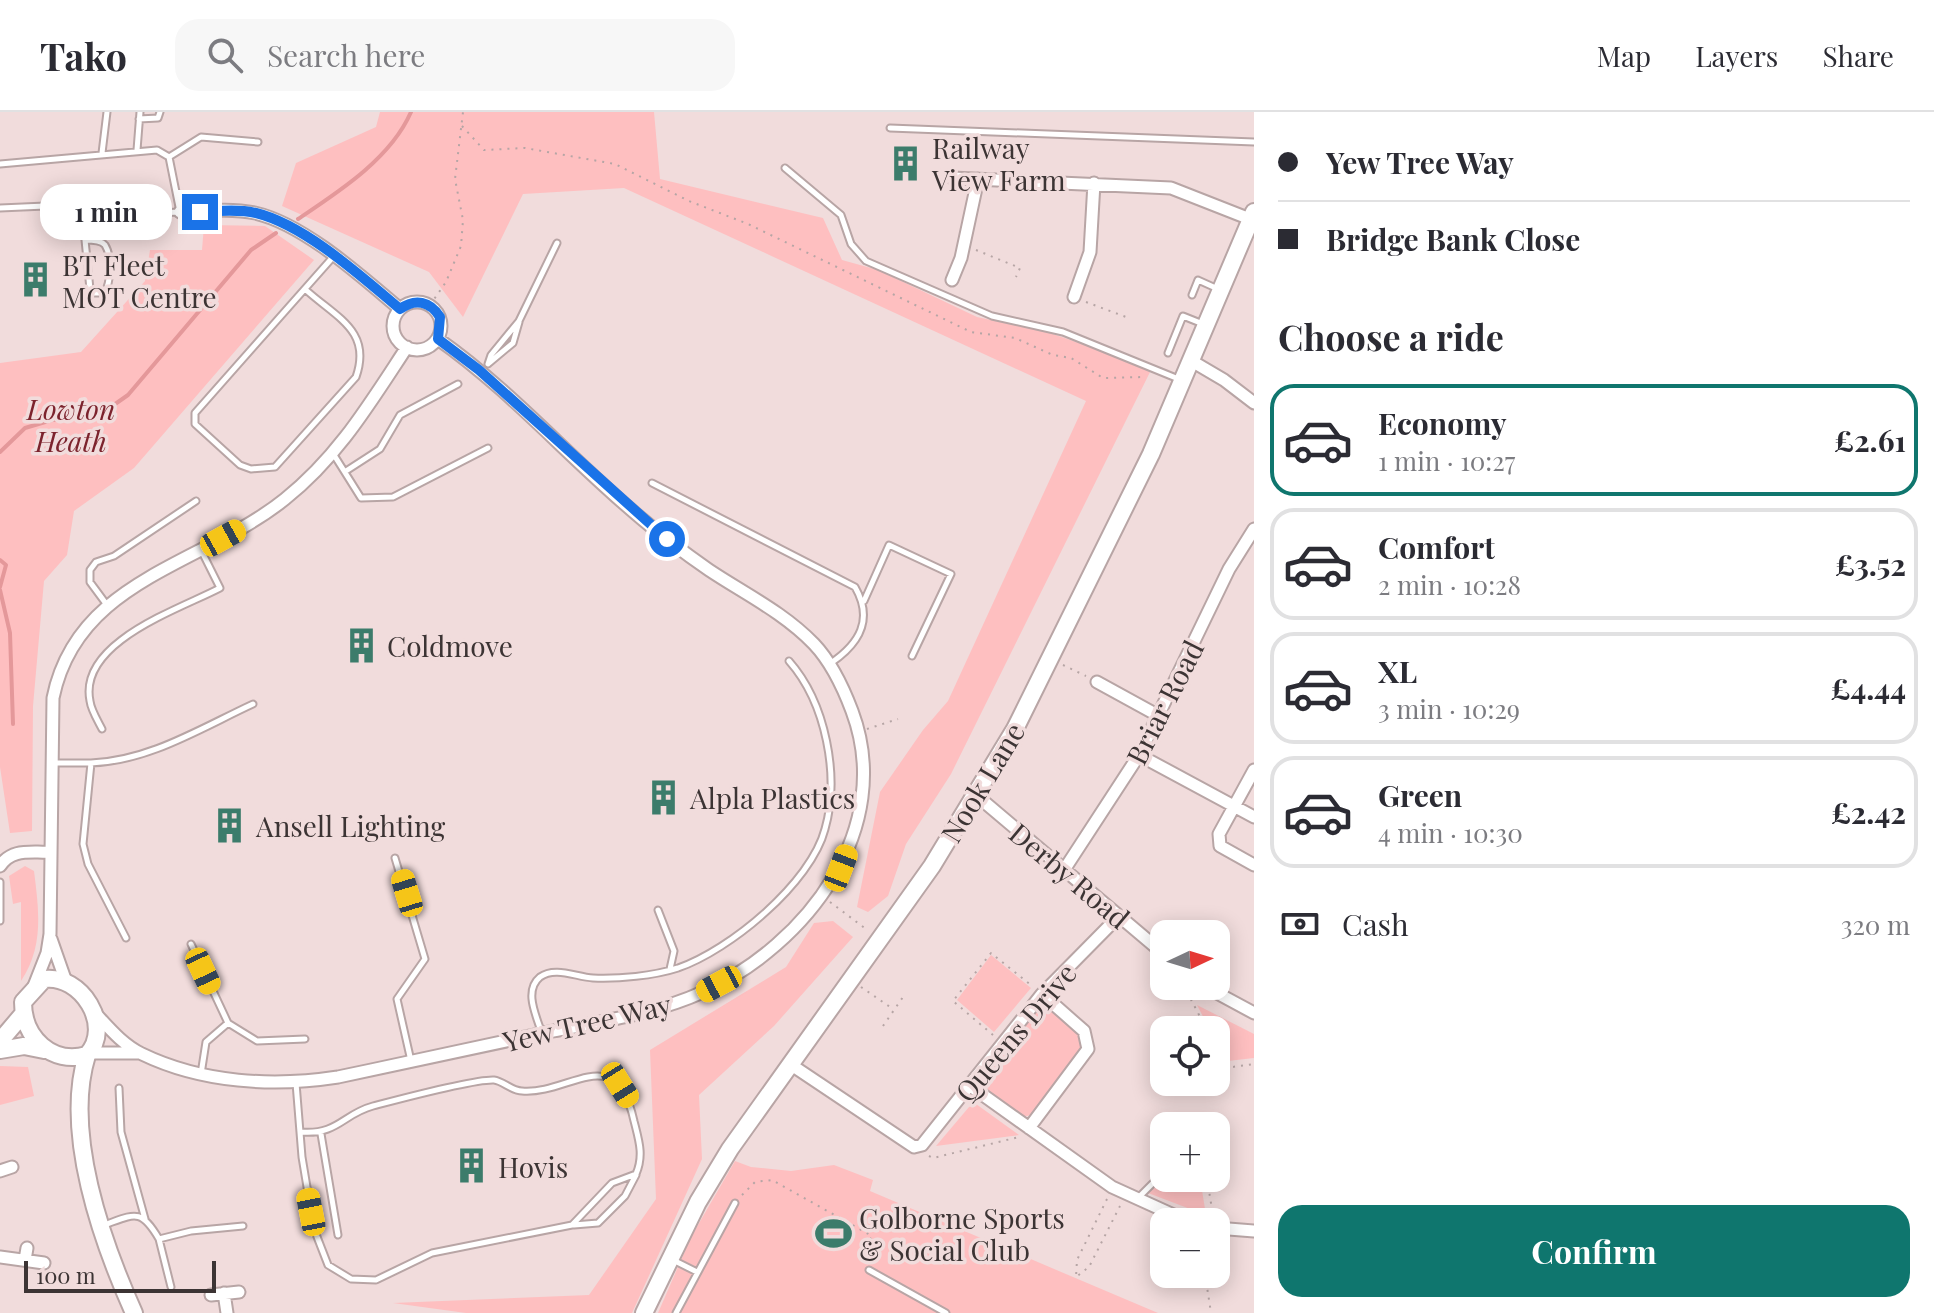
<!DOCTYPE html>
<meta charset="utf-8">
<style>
:root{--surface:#fff;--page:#f7f7f7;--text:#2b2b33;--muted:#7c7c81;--line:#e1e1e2;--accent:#0f766e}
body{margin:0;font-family:"Playfair Display",serif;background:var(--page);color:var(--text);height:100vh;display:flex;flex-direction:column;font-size:30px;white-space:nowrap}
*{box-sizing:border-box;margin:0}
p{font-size:26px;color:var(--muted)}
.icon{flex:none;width:44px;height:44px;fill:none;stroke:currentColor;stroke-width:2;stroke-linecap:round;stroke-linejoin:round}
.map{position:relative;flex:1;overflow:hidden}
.details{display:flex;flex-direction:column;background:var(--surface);width:680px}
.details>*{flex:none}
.hud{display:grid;align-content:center;height:176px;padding:0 24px;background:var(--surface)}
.needle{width:52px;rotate:86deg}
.buttons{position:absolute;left:1150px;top:808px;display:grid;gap:16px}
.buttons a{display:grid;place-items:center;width:80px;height:80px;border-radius:16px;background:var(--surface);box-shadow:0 4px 20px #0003;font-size:40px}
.scale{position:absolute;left:24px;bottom:20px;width:192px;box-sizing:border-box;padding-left:8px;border:4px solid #3c3434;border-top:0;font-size:22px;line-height:28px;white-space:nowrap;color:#3c3434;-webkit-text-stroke:6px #f1dcdc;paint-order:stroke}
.end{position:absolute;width:36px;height:36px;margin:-18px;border:10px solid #1a73e8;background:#fff;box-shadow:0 0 0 4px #fff}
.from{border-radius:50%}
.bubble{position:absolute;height:56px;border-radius:24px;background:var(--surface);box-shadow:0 4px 20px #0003;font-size:26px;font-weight:700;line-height:56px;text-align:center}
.car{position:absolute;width:24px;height:48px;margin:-24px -12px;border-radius:10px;box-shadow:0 0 6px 2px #0007;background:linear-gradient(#f5c518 24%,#345 0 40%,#f5c518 0 76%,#345 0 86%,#f5c518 0)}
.hud b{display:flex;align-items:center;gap:28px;height:76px;font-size:30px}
.hud b+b{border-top:2px solid var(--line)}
.hud i{width:20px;height:20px;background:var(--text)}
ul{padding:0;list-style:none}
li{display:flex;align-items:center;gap:24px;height:112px;margin:0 16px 12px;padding:0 8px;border:4px solid var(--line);border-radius:24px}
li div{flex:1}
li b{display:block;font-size:30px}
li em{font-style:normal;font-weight:700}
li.selected{border-color:var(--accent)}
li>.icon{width:72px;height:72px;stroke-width:1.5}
h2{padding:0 24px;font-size:36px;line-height:96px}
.pay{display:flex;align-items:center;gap:20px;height:88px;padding:0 24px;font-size:30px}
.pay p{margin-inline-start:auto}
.cta{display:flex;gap:16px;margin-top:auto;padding:16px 24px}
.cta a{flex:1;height:92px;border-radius:24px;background:var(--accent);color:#fff;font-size:32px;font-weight:700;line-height:92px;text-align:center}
header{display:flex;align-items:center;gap:48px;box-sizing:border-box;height:112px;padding:0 40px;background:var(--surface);border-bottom:2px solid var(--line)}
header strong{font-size:38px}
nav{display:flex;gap:44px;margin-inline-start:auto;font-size:28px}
.search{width:560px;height:72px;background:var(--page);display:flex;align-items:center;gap:20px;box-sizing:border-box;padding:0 28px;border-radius:24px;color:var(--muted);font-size:30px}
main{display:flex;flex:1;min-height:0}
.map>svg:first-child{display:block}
.green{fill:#febfc0}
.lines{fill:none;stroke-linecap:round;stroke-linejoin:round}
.stream{stroke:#e4989a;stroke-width:4}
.lane-casing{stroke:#b8a5a5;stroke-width:9}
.street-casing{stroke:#b8a5a5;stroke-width:15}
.secondary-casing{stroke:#b8a5a5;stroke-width:20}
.path{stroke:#b6a5a5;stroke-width:2;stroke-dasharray:2 6;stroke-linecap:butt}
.lane{stroke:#fff;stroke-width:5}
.street{stroke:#fff;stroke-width:11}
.secondary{stroke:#fff;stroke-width:16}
.route{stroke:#1a73e8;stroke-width:10}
.labels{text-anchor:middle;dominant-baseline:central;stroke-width:7;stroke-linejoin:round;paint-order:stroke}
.poi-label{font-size:28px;fill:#3c3434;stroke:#f1dcdc;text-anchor:start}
.park-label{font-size:28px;font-style:italic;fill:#7c232d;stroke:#f1dcdc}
.street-label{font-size:28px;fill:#3c3434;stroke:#f1dcdc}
</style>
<header>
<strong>Tako</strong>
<div class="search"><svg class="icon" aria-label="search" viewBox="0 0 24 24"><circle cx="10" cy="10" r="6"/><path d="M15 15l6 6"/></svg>Search here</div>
<nav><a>Map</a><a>Layers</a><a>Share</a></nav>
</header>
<main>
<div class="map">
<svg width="1254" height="1201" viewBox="0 0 1254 1201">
<rect width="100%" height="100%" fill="#f1dcdc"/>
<path class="green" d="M380 0H654L660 67 823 106 842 148 878 158 977 205 1047 220 1152 256 951 662 906 732 888 784 868 800 857 795 880 680 923 618 948 589 1086 289 624 76 523 82 463 205 429 160 282 94 296 51 376 15Z
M204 113 265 114 314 148 134 356 74 399 67 443 44 469 33 594 32 719 10 721 0 655V251L81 240 145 169 150 138H202Z
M25 754 34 759C39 799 44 834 21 869V790L13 792 9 764Z
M833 809 853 825 774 914 699 983 702 1047 632 1201H466L393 1191 589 1183 656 1087 650 938 786 855 814 811Z
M991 843 1031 876 994 920 957 888Z
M1197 893 1254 922V946L1219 950 1216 918H1210Z
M1050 895 1081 923 1083 936 1032 1003 1021 1005 984 975 983 962 1038 896Z
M0 954 28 955 34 984 0 993Z
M976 992 1019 1023 936 1034 969 995Z
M735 1049 751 1055 791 1059 834 1053 873 1068 870 1079 1158 1201H658L691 1125Z
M1164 1066H1200L1206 1103 1148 1081Z"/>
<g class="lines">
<path class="stream" d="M298 107C340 79 391 46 411 0
M0 340 25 316 52 308 88 305 108 297 128 283 251 138 276 121
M0 448 6 453 0 475
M0 478 10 521 13 612"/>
<defs>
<path id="lane" d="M139 7 158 6 160 0
M890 16 1254 30
M137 38 140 0
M102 41 107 0
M169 45 201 25 258 30
M0 52 157 38 169 45 180 100 89 104 68 93 0 96
M785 56 841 103 851 132 866 149 992 204 1063 220 1181 268
M85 128C91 128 101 128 105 133 112 144 111 172 104 181H94L90 177 85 128 89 104
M306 178C337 206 372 219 356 265L275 355 251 357 240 353 195 312V301L333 145
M1192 183 1198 168 1218 177
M1168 241 1183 204 1203 212
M489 251 513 231 519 210
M488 252 491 243 519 209 557 131
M334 343 361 386 393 385 488 336
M346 359 380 337 400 303 458 272
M652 371 855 475C874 508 859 532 831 551
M864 489 889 433 951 462 912 544
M107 493 90 470V458L96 450 114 444 196 389
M102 617C98 609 91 598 90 589 78 530 180 497 220 476L201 438
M53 651H91L83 732 88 752 126 826
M91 651C149 649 201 616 253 592
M395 746 425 847 397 887 411 949
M0 770V809
M658 798 674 839 670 857
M191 832 228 911
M542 922C537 905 523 879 540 865 555 854 576 865 593 866 619 867 653 864 678 856 730 838 811 771 825 717 840 664 826 591 789 549
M201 962 206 930 228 911 257 929 305 927
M296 971 302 1045 314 1117 328 1153 351 1167 376 1168 432 1141 572 1113 612 1071 636 1062C644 1043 639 1029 634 1009 616 927 570 983 522 979 512 979 503 969 494 968 474 967 396 988 373 994 343 1002 338 1023 301 1020
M119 976 121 1020 145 1107
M321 1022 338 1123
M1139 1085 1164 1060
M104 1113C135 1102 141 1096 159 1127L191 1119 243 1114
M574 1113 598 1111 625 1084 636 1063
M159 1127 171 1175
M673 1148 697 1160
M869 1158 946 1201
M676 1201 735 1091"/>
<path id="street" d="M952 66 1171 76 1250 107
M180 100C204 99 231 96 255 101 304 112 362 165 400 197
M952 168 961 146 978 67
M1074 185 1090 140 1094 71
M393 214a24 24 0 1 1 48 0a24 24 0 1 1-48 0Z
M1190 248 1224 268 1254 291
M1097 570 1159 604
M1139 643 1254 705
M1254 658 1219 722 1220 734 1254 753
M976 683 1164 842
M0 754C12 736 30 741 50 740
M1064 758 1139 643 1229 457 1254 417
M51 827 65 867
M34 874 47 841 50 822 53 586C77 467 203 453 285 387 338 345 370 291 407 235
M1204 874 1254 901
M95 901C109 916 123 933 142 942 202 971 273 975 338 965 410 950 482 934 553 919 604 909 657 901 703 880 807 833 896 716 852 599 843 575 832 551 814 532 783 500 745 482 709 458 686 442 663 425 642 407 572 349 512 279 438 227
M90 941H140
M790 952 914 1035 922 1033 1042 882 1118 805
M969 973 1112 1075 1189 1110
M1029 1016 1088 937 1084 919 1042 882
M0 1059 12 1055
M1216 1116 1254 1119
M0 1145 44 1151
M25 1148 27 1136
M224 1181 227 1201
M211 1183 239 1180"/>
<path id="secondary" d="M44 867C81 862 114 914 87 943 52 953 23 926 23 890Z
M0 929 23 902
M0 938 24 934 44 938
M87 943C63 1020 102 1130 134 1201
M644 1201 698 1090 730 1037 932 754 1015 617 1151 342 1254 100"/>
</defs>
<use href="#lane" class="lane-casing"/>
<use href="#street" class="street-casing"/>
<use href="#secondary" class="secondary-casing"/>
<path class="path" d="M462 14 484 38 525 36 615 52 689 89 748 112 971 220 1015 226 1053 243 1071 246 1103 266 1145 265
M976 138 1020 156 1016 165
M1086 190 1126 205
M430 193 446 170 461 134 463 108 455 67 463 0
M1063 553 1086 564
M867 617 898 607
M830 790 866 817
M1192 874 1187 880 1207 918
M861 875 893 897
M883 914 903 885
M993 923 953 889 991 841 1031 873
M1216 945 1218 953 1225 956 1254 952
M929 1044 933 1046 1019 1025
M1207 1066 1213 1104
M742 1083 755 1070 772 1068 872 1124 861 1147 863 1151
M1107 1087 1077 1148 1076 1165 1089 1155 1120 1094
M1205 1162 1211 1201"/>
<use href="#lane" class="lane"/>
<use href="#street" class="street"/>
<use href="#secondary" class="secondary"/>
</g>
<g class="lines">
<path class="route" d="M200 100C218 99 238 97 256 101 305 113 362 165 400 197 415 186 430 189 440 205L438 227 479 258 667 427"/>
</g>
<defs>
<symbol id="building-bare" viewBox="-9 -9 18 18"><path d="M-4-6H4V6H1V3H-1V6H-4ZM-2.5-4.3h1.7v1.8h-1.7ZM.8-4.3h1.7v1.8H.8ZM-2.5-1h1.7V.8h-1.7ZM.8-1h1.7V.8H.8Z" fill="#3c7c6b" stroke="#f1dcdc" stroke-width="2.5" paint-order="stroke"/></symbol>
<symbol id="stadium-bare" viewBox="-9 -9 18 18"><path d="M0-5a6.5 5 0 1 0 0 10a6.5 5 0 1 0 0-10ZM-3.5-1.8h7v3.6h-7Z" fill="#3c7c6b" stroke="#f1dcdc" stroke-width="2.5" paint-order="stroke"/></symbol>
</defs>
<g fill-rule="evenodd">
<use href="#building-bare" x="880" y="26" width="51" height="51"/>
<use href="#building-bare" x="10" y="142" width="51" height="51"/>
<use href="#building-bare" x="336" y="508" width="51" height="51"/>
<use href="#building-bare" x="638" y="660" width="51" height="51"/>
<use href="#building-bare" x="204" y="688" width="51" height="51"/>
<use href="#building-bare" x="446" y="1028" width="51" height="51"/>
<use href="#stadium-bare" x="808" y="1096" width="51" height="51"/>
</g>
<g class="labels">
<g class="poi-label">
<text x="932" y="35">Railway<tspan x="932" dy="32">View Farm</tspan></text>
<text x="62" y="152">BT Fleet<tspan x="62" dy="32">MOT Centre</tspan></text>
<text x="387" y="533">Coldmove</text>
<text x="690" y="685">Alpla Plastics</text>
<text x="256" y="713">Ansell Lighting</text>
<text x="498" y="1054">Hovis</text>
<text x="859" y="1105">Golborne Sports<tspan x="859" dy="32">&amp; Social Club</tspan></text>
</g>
<g class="park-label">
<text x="71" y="296">Lowton<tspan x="71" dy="32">Heath</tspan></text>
</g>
<g class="street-label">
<text transform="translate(1164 590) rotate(-63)">Briar Road</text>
<text transform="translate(982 670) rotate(-59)">Nook Lane</text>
<text transform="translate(1070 763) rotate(40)">Derby Road</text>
<text transform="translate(587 910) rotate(-13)">Yew Tree Way</text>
<text transform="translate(1015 920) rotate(-50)">Queens Drive</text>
</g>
</g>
</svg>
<div class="buttons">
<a><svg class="needle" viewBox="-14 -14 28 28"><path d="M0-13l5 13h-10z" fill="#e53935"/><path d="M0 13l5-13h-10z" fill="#7c7c81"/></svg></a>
<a><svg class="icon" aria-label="locate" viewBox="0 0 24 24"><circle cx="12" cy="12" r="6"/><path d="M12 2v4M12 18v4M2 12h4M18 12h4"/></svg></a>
<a>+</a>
<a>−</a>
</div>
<div class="scale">100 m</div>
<i class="end from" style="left:667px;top:427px"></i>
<i class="end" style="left:200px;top:100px"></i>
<div class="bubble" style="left:40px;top:72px;width:132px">1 min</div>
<i class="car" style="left:223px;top:426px;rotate:61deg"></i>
<i class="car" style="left:841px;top:756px;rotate:21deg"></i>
<i class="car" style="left:407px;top:781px;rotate:343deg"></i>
<i class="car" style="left:203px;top:859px;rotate:155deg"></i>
<i class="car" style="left:719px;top:872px;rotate:242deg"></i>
<i class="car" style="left:620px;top:973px;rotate:148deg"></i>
<i class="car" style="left:311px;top:1100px;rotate:349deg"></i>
</div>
<section class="details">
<div class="hud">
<b><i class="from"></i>Yew Tree Way</b>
<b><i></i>Bridge Bank Close</b>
</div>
<h2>Choose a ride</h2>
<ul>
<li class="selected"><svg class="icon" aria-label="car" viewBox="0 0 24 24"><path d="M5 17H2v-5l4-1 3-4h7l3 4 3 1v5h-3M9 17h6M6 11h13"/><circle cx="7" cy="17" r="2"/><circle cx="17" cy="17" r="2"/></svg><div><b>Economy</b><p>1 min · 10:27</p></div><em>£2.61</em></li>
<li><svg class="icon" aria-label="car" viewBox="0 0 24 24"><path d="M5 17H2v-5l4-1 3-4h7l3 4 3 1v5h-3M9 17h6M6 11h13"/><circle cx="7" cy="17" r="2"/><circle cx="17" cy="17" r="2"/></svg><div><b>Comfort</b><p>2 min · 10:28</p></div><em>£3.52</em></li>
<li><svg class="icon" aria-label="car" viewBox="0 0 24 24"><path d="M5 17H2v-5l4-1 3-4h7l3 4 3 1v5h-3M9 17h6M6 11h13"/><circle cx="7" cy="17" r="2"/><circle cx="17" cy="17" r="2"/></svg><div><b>XL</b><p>3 min · 10:29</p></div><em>£4.44</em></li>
<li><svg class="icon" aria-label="car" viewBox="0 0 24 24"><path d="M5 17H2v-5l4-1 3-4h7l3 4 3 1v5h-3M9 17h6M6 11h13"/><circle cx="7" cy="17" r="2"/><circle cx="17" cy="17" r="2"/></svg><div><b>Green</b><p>4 min · 10:30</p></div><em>£2.42</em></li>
</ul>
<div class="pay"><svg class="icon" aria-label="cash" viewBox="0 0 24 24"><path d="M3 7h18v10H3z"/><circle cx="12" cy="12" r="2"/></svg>Cash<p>320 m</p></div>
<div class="cta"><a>Confirm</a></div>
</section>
</main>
